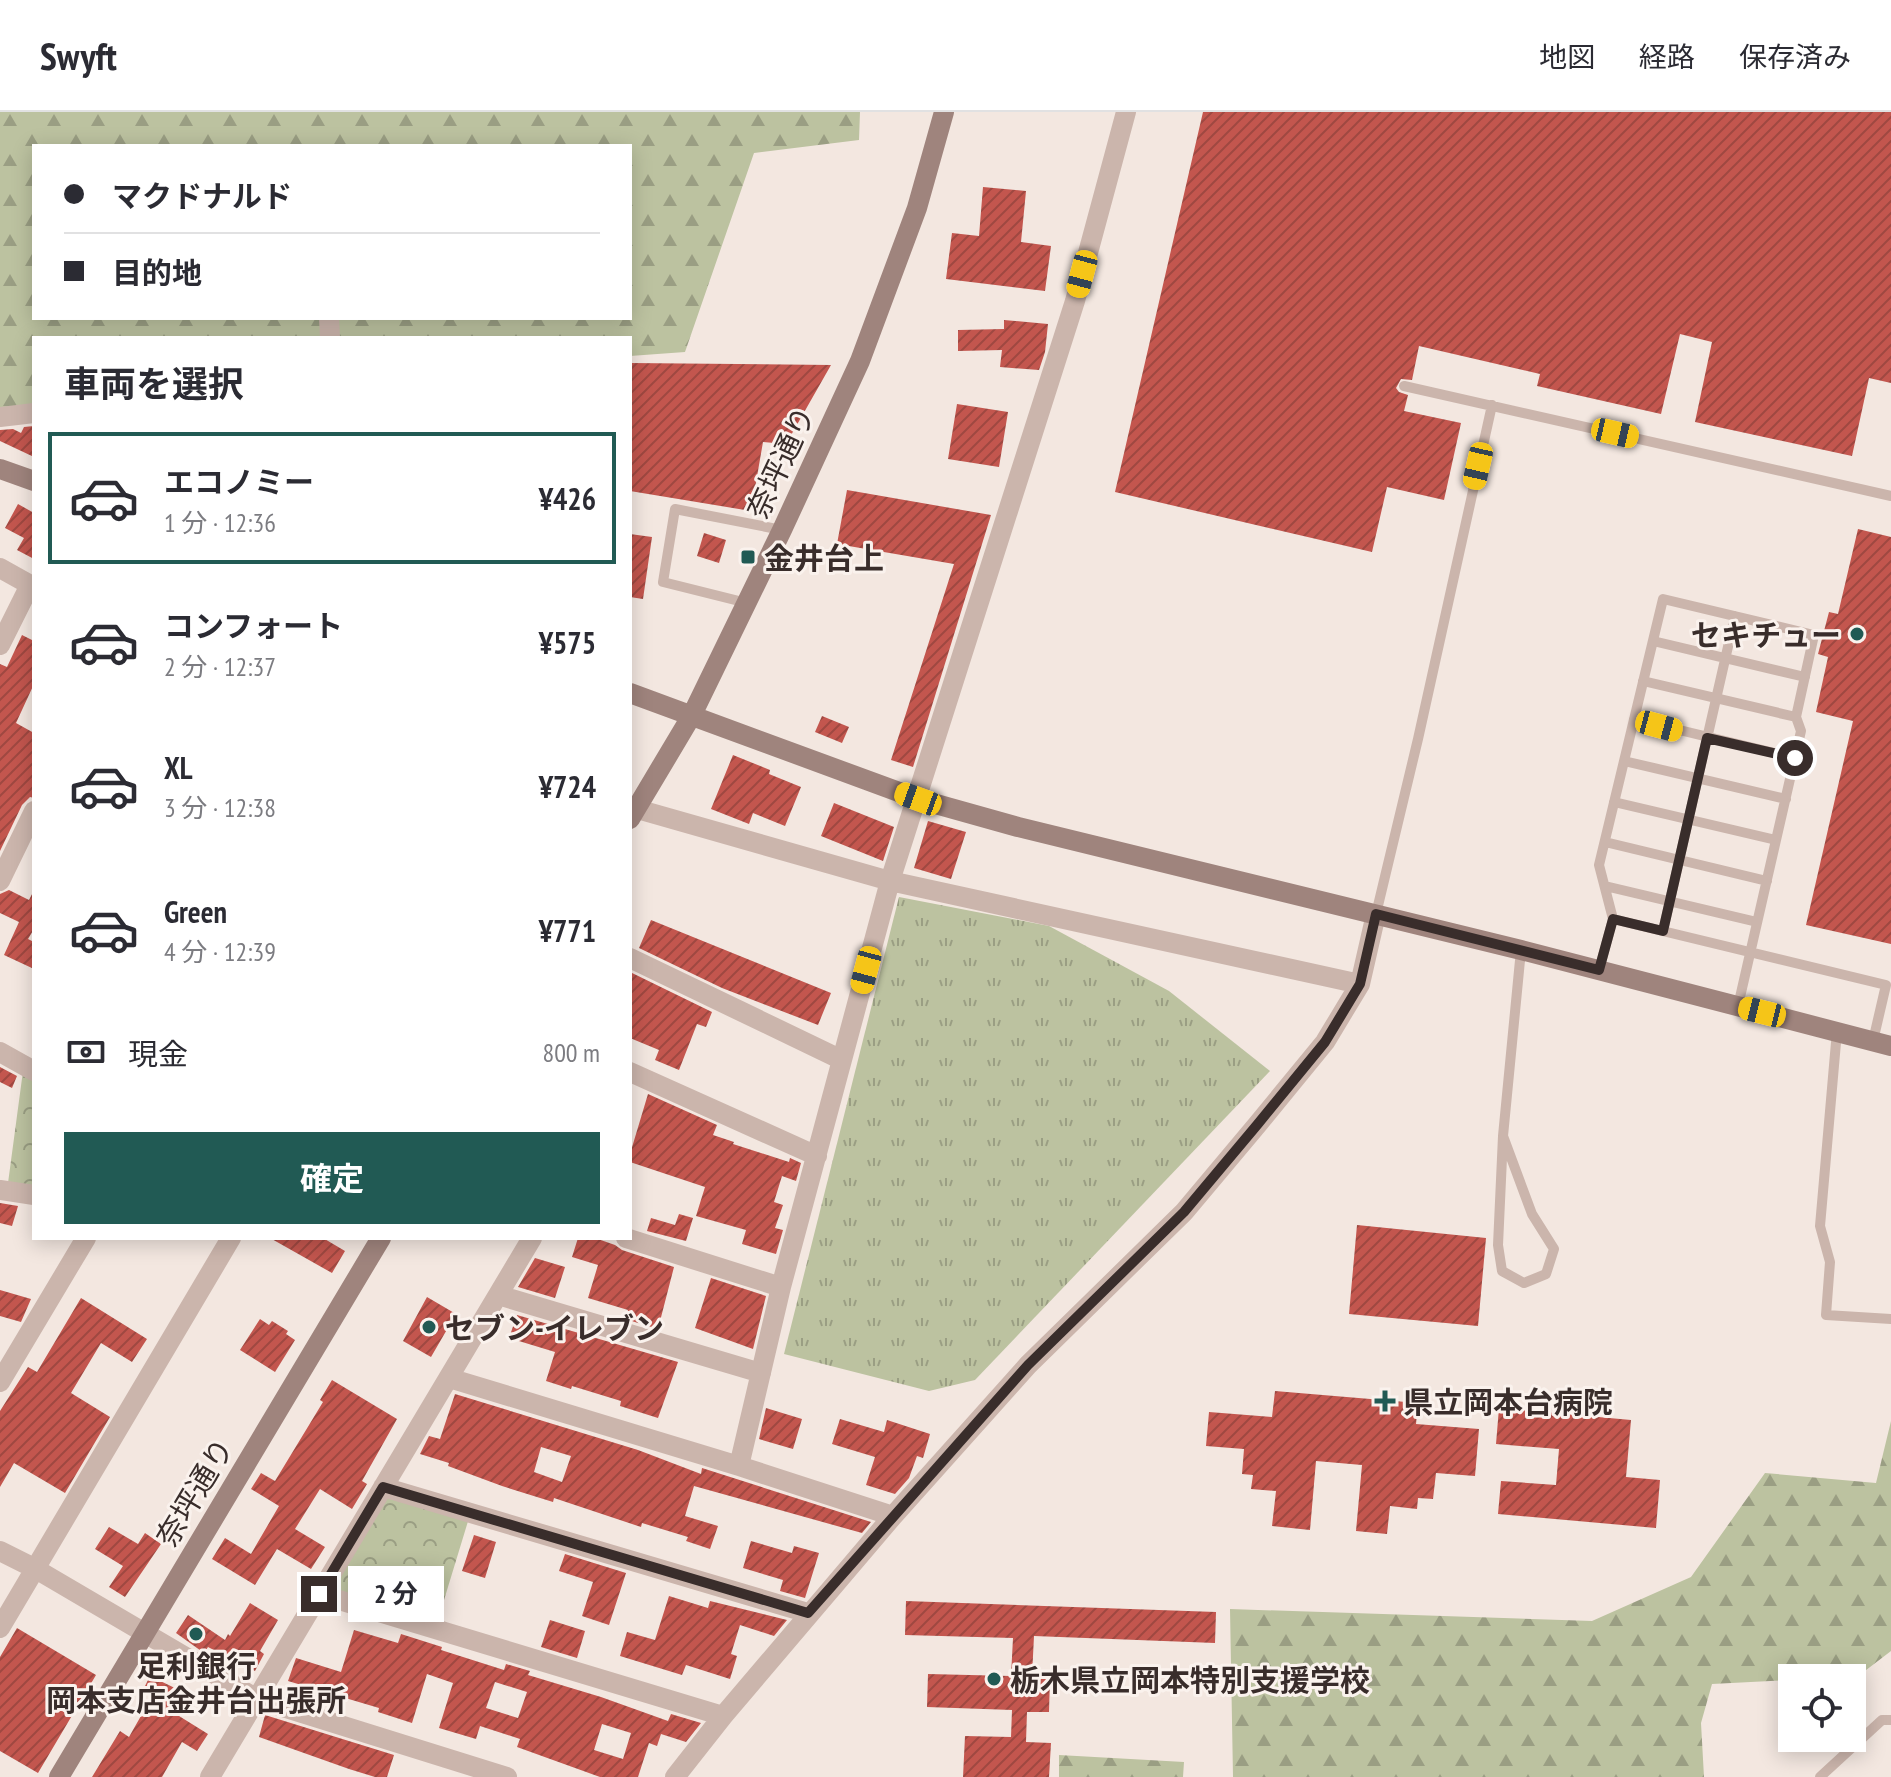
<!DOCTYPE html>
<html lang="ja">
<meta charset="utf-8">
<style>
:root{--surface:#fff;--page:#f7f7f7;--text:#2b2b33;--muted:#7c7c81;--line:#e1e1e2;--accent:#215a54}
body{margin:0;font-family:"PT Sans Narrow","Noto Sans JP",sans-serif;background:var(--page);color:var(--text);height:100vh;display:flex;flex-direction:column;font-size:30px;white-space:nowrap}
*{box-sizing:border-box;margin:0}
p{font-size:26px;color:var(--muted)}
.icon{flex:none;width:44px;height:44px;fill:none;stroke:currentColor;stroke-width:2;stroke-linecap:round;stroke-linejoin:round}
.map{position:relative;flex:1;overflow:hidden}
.details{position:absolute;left:32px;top:224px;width:600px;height:904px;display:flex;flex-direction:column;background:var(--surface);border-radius:0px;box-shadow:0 4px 20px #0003}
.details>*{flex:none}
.hud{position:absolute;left:32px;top:32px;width:600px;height:176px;border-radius:0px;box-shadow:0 4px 20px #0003;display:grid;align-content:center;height:176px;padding:0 32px;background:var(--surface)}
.controls{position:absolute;left:1778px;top:1552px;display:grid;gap:16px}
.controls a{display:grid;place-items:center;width:88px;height:88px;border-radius:0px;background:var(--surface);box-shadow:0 4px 20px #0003;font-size:40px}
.end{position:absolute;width:36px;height:36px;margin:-18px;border:10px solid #392d2b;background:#fff;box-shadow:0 0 0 4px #fff}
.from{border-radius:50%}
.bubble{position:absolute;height:56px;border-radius:0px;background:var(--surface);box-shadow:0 4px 20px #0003;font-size:26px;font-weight:700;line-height:56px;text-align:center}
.car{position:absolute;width:24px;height:48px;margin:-24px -12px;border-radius:10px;box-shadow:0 0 6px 2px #0007;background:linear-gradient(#f5c518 24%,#345 0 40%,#f5c518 0 76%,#345 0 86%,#f5c518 0)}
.hud b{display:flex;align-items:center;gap:28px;height:76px;font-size:30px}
.hud b+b{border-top:2px solid var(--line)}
.hud i{width:20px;height:20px;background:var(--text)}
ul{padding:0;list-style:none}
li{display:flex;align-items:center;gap:24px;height:132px;margin:0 16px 12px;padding:0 16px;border:4px solid transparent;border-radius:0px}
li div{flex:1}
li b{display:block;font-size:30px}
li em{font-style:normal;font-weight:700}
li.current{border-color:var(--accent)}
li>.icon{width:72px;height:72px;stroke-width:1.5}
h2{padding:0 32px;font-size:36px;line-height:96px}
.pay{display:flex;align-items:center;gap:20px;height:88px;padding:0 32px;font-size:30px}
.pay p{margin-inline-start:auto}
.button{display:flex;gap:16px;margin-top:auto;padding:16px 32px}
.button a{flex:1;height:92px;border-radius:0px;background:var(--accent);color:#fff;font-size:32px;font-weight:700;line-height:92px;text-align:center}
header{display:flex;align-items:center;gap:48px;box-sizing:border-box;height:112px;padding:0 40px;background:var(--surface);border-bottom:2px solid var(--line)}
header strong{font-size:38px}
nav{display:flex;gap:44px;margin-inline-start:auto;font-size:28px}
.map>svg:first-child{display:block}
.grass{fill:url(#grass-tufts)}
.forest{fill:url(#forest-firs);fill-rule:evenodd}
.park{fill:url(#park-crowns)}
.building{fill:url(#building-hatch);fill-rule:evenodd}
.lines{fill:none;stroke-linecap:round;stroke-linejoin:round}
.lane{stroke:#cbb5ac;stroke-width:10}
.street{stroke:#cbb5ac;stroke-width:20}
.secondary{stroke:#9f847d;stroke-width:20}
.route{stroke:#392d2b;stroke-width:10}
.poi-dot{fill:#215a54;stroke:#faf2ed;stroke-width:3}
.labels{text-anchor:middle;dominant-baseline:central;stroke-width:6;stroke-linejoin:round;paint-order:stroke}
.street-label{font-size:30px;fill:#392d2b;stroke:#faf2ed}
.poi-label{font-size:30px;font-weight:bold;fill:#392d2b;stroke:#faf2ed;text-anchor:start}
</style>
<header>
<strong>Swyft</strong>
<nav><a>地図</a><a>経路</a><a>保存済み</a></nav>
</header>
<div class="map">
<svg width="1891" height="1665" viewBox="0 0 1891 1665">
<defs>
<pattern id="grass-tufts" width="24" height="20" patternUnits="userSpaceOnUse" patternTransform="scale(2)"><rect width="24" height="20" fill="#bcc2a0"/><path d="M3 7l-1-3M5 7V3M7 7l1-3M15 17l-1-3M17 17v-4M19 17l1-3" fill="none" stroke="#9a9e83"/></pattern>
<pattern id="forest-firs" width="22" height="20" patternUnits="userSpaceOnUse" patternTransform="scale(2)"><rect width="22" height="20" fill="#bcc2a0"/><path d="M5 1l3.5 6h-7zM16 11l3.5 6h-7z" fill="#9a9e83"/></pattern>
<pattern id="park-crowns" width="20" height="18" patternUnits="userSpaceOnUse" patternTransform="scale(2)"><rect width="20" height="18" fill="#bcc2a0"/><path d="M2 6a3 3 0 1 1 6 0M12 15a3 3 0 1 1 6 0" fill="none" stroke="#9a9e83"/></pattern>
<pattern id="building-hatch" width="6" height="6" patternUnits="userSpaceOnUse" patternTransform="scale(2)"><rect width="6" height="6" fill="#c3564e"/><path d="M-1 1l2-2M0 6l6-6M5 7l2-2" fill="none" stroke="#9f4841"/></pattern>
</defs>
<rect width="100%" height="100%" fill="#f3e7e0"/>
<path class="grass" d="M899 785 1049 814 1169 879 1270 959 975 1268 929 1279 784 1242Z"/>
<path class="forest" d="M0 0H860L859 28 754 41 685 240 630 244V226H34V297L0 301ZM34 34H630V206H34Z
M1891 1309V1539L1857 1565 1792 1566V1568L1712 1572 1701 1611 1704 1665H1233L1230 1497 1592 1509 1691 1465 1765 1361 1876 1371Z
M1059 1643 1184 1650 1183 1665H1059Z"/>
<path class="park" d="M23 959 34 965V1076L8 1071Z
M385 1382 469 1406 437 1511 328 1478Z"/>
<path class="building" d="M1203 0H1891V271L1869 266 1852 344 1695 310 1712 230 1680 222 1661 302 1537 274 1540 262 1419 234 1412 268 1401 267 1396 276 1399 280 1408 283 1404 299 1461 311 1444 388 1387 375 1372 440 1115 380Z
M983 75 1026 79 1021 130 1051 134 1045 179 946 167 952 121 979 124Z
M1004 208 1048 212 1045 240 1039 258 1000 255 1002 238 958 239V218L1004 217Z
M630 251 831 253 786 332 763 330 751 399 630 379Z
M957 292 1008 300 999 355 948 347Z
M34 314V345L0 329V318L13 317 21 321 24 315Z
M847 378 991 403 913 655 891 648 954 452 837 432Z
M18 392 34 401V447L17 438 24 426 5 416Z
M1858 417 1891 425V832L1806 813 1853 609 1816 600 1828 545 1818 542 1829 500 1838 502Z
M704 421 726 428 719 451 697 444Z
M630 422 652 425 643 487 630 485Z
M22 523 34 529V572L16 611 34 621V686L30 685 22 693 0 739V552L7 555Z
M822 604 849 615 842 631 815 620Z
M733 643 770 658 769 662 801 675 785 714 753 701 749 712 711 697Z
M834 691 894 715 883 749 821 724Z
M928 709 966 720 951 767 914 756Z
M9 778 29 788 34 778V817L28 827 34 830V857L4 843 19 810 0 801V782Z
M651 808 831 881 818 913 722 876 639 836Z
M630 860 712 900 706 915 697 912 679 958 655 948 659 938 630 926Z
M0 955 17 964 12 976 0 970Z
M648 982 717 1013 713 1023 734 1030 733 1032 789 1050 790 1046 801 1051 796 1069 782 1064 774 1090 783 1093 775 1116 783 1118 776 1142 742 1132 746 1118 696 1104 705 1075 630 1050V1042Z
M0 1091 18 1094 12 1114 0 1111Z
M679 1102 693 1106 686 1129 647 1119 651 1106 675 1113Z
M1357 1113 1486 1126 1478 1214 1349 1202Z
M270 1126H323L345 1139 332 1161Z
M578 1126H595L615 1133 622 1138 674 1155 658 1217 625 1207 628 1198 588 1186 598 1153 572 1145Z
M535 1146 565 1155 555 1186 518 1175Z
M711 1166 766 1184 753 1237 695 1216Z
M0 1178 31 1187 21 1210 0 1204Z
M427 1185 456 1202 431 1245 403 1229Z
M81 1186 147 1227 132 1250 101 1231 71 1281 110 1305 65 1381 14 1351 0 1375V1299L28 1255 37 1260Z
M517 1203 678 1250 658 1306 620 1294 621 1289 572 1274 571 1277 546 1269 555 1240 509 1226Z
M260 1207 269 1213 272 1209 288 1219 286 1222 295 1228 275 1260 240 1238Z
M332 1268 397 1307 362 1369 367 1372 352 1397 320 1377 295 1417 325 1435 311 1457 277 1437 255 1473 212 1447 225 1426 251 1442 279 1394 251 1377 261 1361 275 1369 323 1290 320 1288Z
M1275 1279 1418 1291 1416 1312 1479 1317 1475 1364 1436 1361 1433 1387 1418 1386 1417 1397 1390 1394 1387 1422 1356 1419 1362 1353 1316 1349 1310 1418 1272 1414 1276 1379 1251 1377 1253 1363 1242 1362 1244 1337 1206 1334 1209 1300 1272 1305Z
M455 1282 638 1338 701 1362 702 1356 871 1410 862 1421 694 1374 685 1404 718 1414 710 1437 686 1429 688 1425 642 1411 641 1415 554 1386 553 1390 502 1374 448 1354 449 1351 420 1342 429 1324 440 1327ZM541 1335 571 1344 562 1370 534 1360Z
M766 1296 802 1307 793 1337 759 1327Z
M1499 1296 1631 1308 1626 1365 1660 1368 1656 1416 1498 1402 1501 1369 1556 1373 1559 1337 1496 1332Z
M840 1307 884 1320 887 1308 930 1322 923 1346 917 1344 909 1366 895 1382 866 1373 875 1345 832 1332Z
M109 1415 138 1432 145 1421 161 1432 125 1485 109 1475 123 1454 95 1437Z
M474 1423 496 1430 485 1466 462 1459Z
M751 1429 792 1441 794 1434 819 1441 805 1486 780 1479 783 1468 743 1456Z
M565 1442 626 1461 609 1513 582 1504 593 1470 559 1459Z
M669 1484 708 1496 710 1489 787 1508 774 1524 740 1513 731 1542 737 1544 730 1567 686 1553 682 1563 620 1544 627 1520 655 1528Z
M906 1489 1216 1500 1215 1531 1034 1524 1032 1564 1050 1565 1049 1600H1027L1026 1630 1051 1631 1049 1665H963L965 1624 1011 1625 1012 1598 927 1595 928 1562 1011 1564 1013 1526 905 1523Z
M250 1491 278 1508 260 1539 264 1542 255 1559 208 1535 204 1541 176 1521 188 1503 225 1528 228 1522 230 1524Z
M550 1508 585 1519 577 1546 541 1535Z
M17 1516 96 1563 38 1661 0 1639V1545Z
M354 1518 398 1531 401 1522 442 1535 441 1538 504 1558 506 1552 530 1559 528 1563 601 1585 668 1609 671 1602 701 1611 686 1630 661 1622 657 1634 649 1631 638 1665H600L517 1635 520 1627 480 1614 476 1627 439 1616 453 1571 427 1562 412 1611 378 1600 379 1596 288 1569 296 1546 341 1560ZM495 1570 527 1580 518 1606 486 1596ZM602 1612 631 1621 623 1647 594 1638Z
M150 1564 181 1579 171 1599 208 1622 197 1639 182 1630 162 1665H92L120 1619 129 1625 154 1581 144 1576Z
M265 1603 394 1643 387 1665H375L349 1657 259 1625Z"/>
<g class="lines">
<path class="lane" d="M1404 274 1891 384
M747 491 663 470 675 397 782 418
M1653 529 1805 565
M1643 569 1796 605
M1634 607 1795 646
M1624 649 1786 687
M1614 690 1776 728
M1605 730 1767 769
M1605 774 1757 810
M1376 802 1418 627 1492 293
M1613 807 1886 873 1873 929
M1663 819 1735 504
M1599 858 1613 807 1599 753 1663 487 1814 523 1796 605 1801 619 1738 894
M1837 919 1820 1114 1830 1150 1826 1203 1891 1207
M1503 1024 1498 1133 1502 1159 1524 1171 1546 1162 1554 1137 1532 1102 1503 1024 1521 838
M1820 1665 1882 1608H1891"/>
<path class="street" d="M329 206 330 226
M0 305 34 301
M0 456 34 475
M0 533 30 473
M630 695 890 769 1360 872
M0 769 34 699
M630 846 842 948
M0 940 34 959
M630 960 817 1044
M0 1078 34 1083
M626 1126 781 1175
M498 1183 761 1261
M449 1266 739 1354 893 1404
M0 1270 86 1126
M739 1354 781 1175 890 769 1075 189 1126 0
M383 1375 808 1501
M0 1439 34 1456 257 1587 507 1665
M319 1482 723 1604
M0 1516 231 1126
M210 1665 532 1126
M675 1665 723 1604 893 1404 1028 1253 1184 1100 1257 1013 1325 930 1360 872 1376 802"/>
<path class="secondary" d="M0 357 34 369
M630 581 918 687 1018 715 1521 838 1891 934
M630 707 692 603 782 418 860 249 917 96 944 0
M59 1665 381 1126"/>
</g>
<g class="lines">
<path class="route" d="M319 1482 383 1375 808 1501 1028 1253 1184 1100 1257 1013 1325 930 1360 872 1376 802 1599 858 1613 807 1663 819 1707 626 1795 646"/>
</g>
<g class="poi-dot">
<rect x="740" y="437" width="16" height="16" rx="4"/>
<circle cx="1857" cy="522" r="8"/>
<circle cx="429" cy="1215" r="8"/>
<path d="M1381 1277h8v8h8v8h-8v8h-8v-8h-8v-8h8z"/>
<circle cx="196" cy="1522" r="8"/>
<circle cx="994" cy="1567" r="8"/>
</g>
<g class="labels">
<g class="street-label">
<text transform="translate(780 350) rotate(-65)">奈坪通り</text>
<text transform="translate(194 1380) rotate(-59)">奈坪通り</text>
</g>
<g class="poi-label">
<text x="764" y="445">金井台上</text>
<text x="1841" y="522" text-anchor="end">セキチュー</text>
<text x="445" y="1215">セブン-イレブン</text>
<text x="1403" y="1289">県立岡本台病院</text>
<text x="196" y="1553" text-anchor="middle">足利銀行<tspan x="196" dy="34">岡本支店金井台出張所</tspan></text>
<text x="1010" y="1567">栃木県立岡本特別支援学校</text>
</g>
</g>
</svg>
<div class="controls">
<a><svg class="icon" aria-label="locate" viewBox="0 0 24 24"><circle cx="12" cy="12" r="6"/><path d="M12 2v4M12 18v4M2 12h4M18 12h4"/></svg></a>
</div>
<i class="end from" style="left:1795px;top:646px"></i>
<i class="end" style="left:319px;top:1482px"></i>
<div class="bubble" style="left:348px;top:1454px;width:96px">2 分</div>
<i class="car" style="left:1082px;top:162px;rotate:195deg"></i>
<i class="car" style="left:1615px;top:321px;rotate:103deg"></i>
<i class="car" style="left:1478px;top:354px;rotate:193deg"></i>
<i class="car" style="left:1659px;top:614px;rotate:105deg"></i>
<i class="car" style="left:918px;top:687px;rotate:290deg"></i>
<i class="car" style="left:866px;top:858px;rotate:195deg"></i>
<i class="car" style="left:1762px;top:900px;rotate:284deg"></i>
<div class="hud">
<b><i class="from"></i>マクドナルド</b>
<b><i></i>目的地</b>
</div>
<section class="details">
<h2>車両を選択</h2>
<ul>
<li class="current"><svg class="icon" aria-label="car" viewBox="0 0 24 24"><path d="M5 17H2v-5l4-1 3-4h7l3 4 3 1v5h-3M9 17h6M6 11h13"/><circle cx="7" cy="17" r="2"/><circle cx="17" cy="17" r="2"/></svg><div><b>エコノミー</b><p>1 分 · 12:36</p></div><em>¥426</em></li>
<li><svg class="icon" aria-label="car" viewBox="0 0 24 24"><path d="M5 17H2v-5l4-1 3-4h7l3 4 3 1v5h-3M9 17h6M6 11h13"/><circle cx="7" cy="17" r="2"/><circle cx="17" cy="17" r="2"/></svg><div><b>コンフォート</b><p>2 分 · 12:37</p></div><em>¥575</em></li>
<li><svg class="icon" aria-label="car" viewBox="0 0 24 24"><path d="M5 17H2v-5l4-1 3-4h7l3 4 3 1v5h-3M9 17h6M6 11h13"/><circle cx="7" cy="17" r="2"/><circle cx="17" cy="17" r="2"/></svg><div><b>XL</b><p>3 分 · 12:38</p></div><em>¥724</em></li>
<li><svg class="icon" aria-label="car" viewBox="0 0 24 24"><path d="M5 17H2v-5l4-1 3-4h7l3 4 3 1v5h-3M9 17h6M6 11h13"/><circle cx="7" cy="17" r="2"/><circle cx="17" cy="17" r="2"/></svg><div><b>Green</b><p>4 分 · 12:39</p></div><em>¥771</em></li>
</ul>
<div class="pay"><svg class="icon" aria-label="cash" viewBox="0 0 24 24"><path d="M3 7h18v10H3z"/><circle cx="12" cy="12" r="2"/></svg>現金<p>800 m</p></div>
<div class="button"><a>確定</a></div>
</section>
</div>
